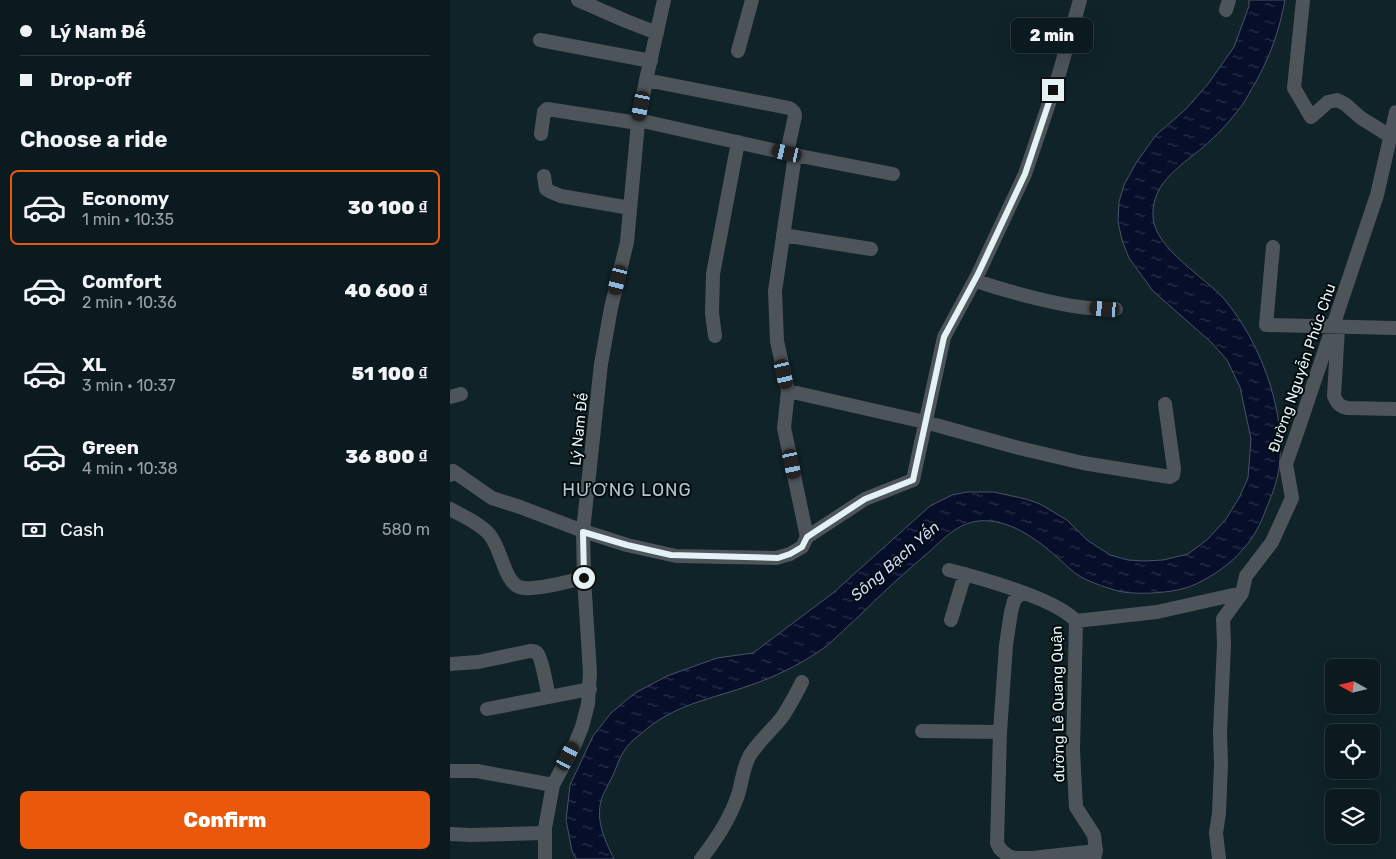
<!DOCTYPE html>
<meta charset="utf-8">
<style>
:root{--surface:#0b1a1e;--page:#142327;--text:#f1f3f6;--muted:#9aa1a4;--line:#2b383c;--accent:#ea580c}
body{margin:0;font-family:Rubik,sans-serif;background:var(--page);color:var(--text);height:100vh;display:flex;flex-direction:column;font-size:19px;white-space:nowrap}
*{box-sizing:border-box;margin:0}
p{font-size:16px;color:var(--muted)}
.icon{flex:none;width:28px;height:28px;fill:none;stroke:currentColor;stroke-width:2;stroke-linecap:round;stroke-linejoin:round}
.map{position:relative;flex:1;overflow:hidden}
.panel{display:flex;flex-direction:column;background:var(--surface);width:450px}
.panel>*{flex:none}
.guide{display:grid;align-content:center;height:110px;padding:0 20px;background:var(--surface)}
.needle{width:32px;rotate:278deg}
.buttons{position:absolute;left:875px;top:659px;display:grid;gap:10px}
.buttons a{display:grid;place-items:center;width:55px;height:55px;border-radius:8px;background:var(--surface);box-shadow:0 5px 20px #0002,0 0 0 1px var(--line);font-size:25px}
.end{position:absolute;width:22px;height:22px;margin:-11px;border:6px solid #e5f2f5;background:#111;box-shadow:0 0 0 2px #111}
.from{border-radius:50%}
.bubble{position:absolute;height:35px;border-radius:8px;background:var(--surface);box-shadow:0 5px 20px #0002,0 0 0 1px var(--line);font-size:16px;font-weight:800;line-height:35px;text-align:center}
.car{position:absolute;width:15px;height:30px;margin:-15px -8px;border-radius:6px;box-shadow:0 0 4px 1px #0007;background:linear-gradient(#222 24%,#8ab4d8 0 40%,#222 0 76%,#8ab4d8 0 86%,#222 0)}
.guide b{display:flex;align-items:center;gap:18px;height:48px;font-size:19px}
.guide b+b{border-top:1px solid var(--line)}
.guide i{width:12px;height:12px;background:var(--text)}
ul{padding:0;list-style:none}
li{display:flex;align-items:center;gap:15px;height:75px;margin:0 10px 8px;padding:0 10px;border:2px solid transparent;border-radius:8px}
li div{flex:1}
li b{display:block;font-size:19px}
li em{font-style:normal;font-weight:800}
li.active{border-color:var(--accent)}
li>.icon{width:45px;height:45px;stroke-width:1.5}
h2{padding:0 20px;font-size:22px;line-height:60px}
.pay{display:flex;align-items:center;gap:12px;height:55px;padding:0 20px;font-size:19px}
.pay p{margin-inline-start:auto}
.primary-button{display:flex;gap:10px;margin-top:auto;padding:10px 20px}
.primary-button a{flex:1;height:58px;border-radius:8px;background:var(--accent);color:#fff;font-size:20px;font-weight:800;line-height:58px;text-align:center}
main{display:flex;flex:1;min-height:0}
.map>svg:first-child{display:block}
.water{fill:url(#water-ripples);stroke:#4a5267}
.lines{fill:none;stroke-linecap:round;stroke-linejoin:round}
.minor{stroke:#4e555a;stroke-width:14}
.route{stroke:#e5f2f5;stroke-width:6}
.labels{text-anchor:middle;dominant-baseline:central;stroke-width:4;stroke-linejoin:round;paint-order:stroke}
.street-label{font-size:15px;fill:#e5f2f5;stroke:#040b0d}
.water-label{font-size:16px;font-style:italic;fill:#c9d7fc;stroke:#040b0d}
.quarter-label{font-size:18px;letter-spacing:1px;fill:#adc5cb;stroke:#040b0d}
</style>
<main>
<section class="panel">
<div class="guide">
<b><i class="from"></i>Lý Nam Đế</b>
<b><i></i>Drop-off</b>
</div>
<h2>Choose a ride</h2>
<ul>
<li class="active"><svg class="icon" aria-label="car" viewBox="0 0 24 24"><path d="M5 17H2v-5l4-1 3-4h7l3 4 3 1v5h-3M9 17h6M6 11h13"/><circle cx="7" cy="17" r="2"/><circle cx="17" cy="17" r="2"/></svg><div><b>Economy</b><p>1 min · 10:35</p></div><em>30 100 ₫</em></li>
<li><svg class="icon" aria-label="car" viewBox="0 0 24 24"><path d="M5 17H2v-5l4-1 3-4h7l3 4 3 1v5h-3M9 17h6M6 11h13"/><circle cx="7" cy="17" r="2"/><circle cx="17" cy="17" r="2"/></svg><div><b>Comfort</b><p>2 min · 10:36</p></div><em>40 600 ₫</em></li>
<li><svg class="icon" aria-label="car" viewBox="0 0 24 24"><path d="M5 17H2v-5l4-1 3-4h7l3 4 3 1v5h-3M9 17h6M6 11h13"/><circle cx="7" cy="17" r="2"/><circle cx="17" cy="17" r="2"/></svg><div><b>XL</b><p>3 min · 10:37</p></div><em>51 100 ₫</em></li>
<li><svg class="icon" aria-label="car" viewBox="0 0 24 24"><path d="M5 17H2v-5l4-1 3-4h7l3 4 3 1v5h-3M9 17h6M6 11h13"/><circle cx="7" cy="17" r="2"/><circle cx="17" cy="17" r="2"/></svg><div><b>Green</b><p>4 min · 10:38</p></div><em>36 800 ₫</em></li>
</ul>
<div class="pay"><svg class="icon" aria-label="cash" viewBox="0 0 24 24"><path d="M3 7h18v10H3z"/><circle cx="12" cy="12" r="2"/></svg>Cash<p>580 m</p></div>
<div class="primary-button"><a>Confirm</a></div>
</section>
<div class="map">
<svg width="946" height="859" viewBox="0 0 946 859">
<defs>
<pattern id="water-ripples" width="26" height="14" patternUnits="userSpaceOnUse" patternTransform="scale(1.25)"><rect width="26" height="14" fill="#070e2a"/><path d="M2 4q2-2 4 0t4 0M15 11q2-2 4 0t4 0" fill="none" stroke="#2b324a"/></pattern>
</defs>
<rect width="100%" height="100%" fill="#0f2328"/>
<path class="water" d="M799 0H835C829 33 818 62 801 90 797 97 794 104 789 109 780 121 770 132 759 142 735 164 701 180 703 217 705 249 755 277 775 300 809 341 834 405 830 459 829 477 823 493 816 509 811 523 804 537 794 548 782 563 763 576 746 584 728 593 693 595 673 592 662 590 640 582 631 577 622 572 615 564 608 558 587 539 558 518 529 521 508 523 493 539 479 552 454 573 430 595 407 618 394 629 382 643 368 652 347 666 324 677 301 685 262 699 224 704 192 733 187 737 180 742 176 748 170 756 167 766 163 775 160 782 156 788 153 795 144 817 154 839 164 859H126L122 851 116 820 120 785 143 736 161 713 185 693 217 676 267 658 303 653 383 593 480 506 502 495 517 492H544L576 499 590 504 617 520 637 540 660 555 678 560 694 561 713 560 738 554 758 539 776 519 789 498 798 478 801 439 790 387 777 360 762 343 703 291 679 258 672 240 668 222 669 202 674 185 686 163 706 135 735 110 758 84 784 47 799 6Z"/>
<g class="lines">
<path class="minor" d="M128 0 176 21 207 33
M853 0 844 88 861 117 878 102 887 100 895 104 911 118 940 136
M776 10 779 0
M90 40 201 61
M288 51 302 0
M196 80 339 108C343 110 345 112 345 116L337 153
M188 120 345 155 443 174
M91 134 94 112 97 109 188 123
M345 155 325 291 327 341 338 391 334 428 357 537
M94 176 96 189 101 192 111 196 180 208
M333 235 421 249
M823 247 816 325 946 328
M525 280C541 287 557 290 573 295 604 303 634 310 666 309
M888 328 884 396C887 403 889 406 897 408L946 409
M265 336 262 313 263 274 288 142
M338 391 475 422 569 448 633 463 720 477 723 475 724 469 715 404
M0 397 11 394
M0 475 3 471 42 498 70 507 133 531 177 545 226 556 326 558 340 554 352 547 357 537 415 499 463 480 494 337 528 274 575 174 609 74 630 0
M0 509C13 516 29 523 39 534 51 547 54 581 69 587 82 592 119 581 134 578
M499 570C530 578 605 598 626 621L623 750 626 807 644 835 646 851 644 859
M571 592 564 601 561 612 556 645 550 732 547 843 550 849 558 856 565 858H582L646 851
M501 620 515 574
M626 621 707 612 792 593
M0 664 28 662 80 651C82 651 86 651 87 653 92 658 97 689 99 697
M37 709 140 689
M472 731 550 732
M0 771H27L103 785
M0 834 20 835 95 833
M95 859V828L103 785 125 744 132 727 138 704 140 673 134 578 133 531 151 364 161 308 177 242 188 123 196 80 214 0
M251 859C266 840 280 819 288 795 292 782 293 767 300 755 309 741 323 729 333 716 340 705 346 694 352 682
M769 859 766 833 769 813 771 764 770 733 774 644 773 619 792 593 796 576 822 542 842 498 836 464 848 430 927 195 946 112"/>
</g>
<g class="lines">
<path class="route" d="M134 578 133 532 177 545 221 555 328 558 340 554 352 547 357 537 415 499 463 480 494 337 528 274 575 174 603 90"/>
</g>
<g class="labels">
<g class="street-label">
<text transform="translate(852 368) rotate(-71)">Đường Nguyễn Phúc Chu</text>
<text transform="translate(129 429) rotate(-84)">Lý Nam Đế</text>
<text transform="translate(608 704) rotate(-91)">đường Lê Quang Quận</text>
</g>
<g class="water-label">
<text transform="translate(445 561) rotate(-41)">Sông Bạch Yến</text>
</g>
<g class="quarter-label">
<text x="177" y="490">HƯƠNG LONG</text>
</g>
</g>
</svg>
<div class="buttons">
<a><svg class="needle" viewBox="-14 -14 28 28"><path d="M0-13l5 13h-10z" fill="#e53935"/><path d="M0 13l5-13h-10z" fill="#9aa1a4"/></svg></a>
<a><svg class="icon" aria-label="locate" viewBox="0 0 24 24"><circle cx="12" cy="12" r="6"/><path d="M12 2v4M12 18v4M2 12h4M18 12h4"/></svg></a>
<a><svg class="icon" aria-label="layers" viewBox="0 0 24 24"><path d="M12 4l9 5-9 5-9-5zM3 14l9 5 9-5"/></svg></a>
</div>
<i class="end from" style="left:134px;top:578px"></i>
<i class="end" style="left:603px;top:90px"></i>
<div class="bubble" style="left:561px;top:18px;width:82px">2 min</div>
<i class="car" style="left:191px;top:106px;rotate:191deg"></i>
<i class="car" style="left:337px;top:153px;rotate:283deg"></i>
<i class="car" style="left:168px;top:280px;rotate:194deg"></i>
<i class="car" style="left:655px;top:309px;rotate:275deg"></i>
<i class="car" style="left:334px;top:374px;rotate:167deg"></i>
<i class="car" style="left:342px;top:464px;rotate:168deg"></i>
<i class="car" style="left:118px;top:756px;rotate:28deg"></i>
</div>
</main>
